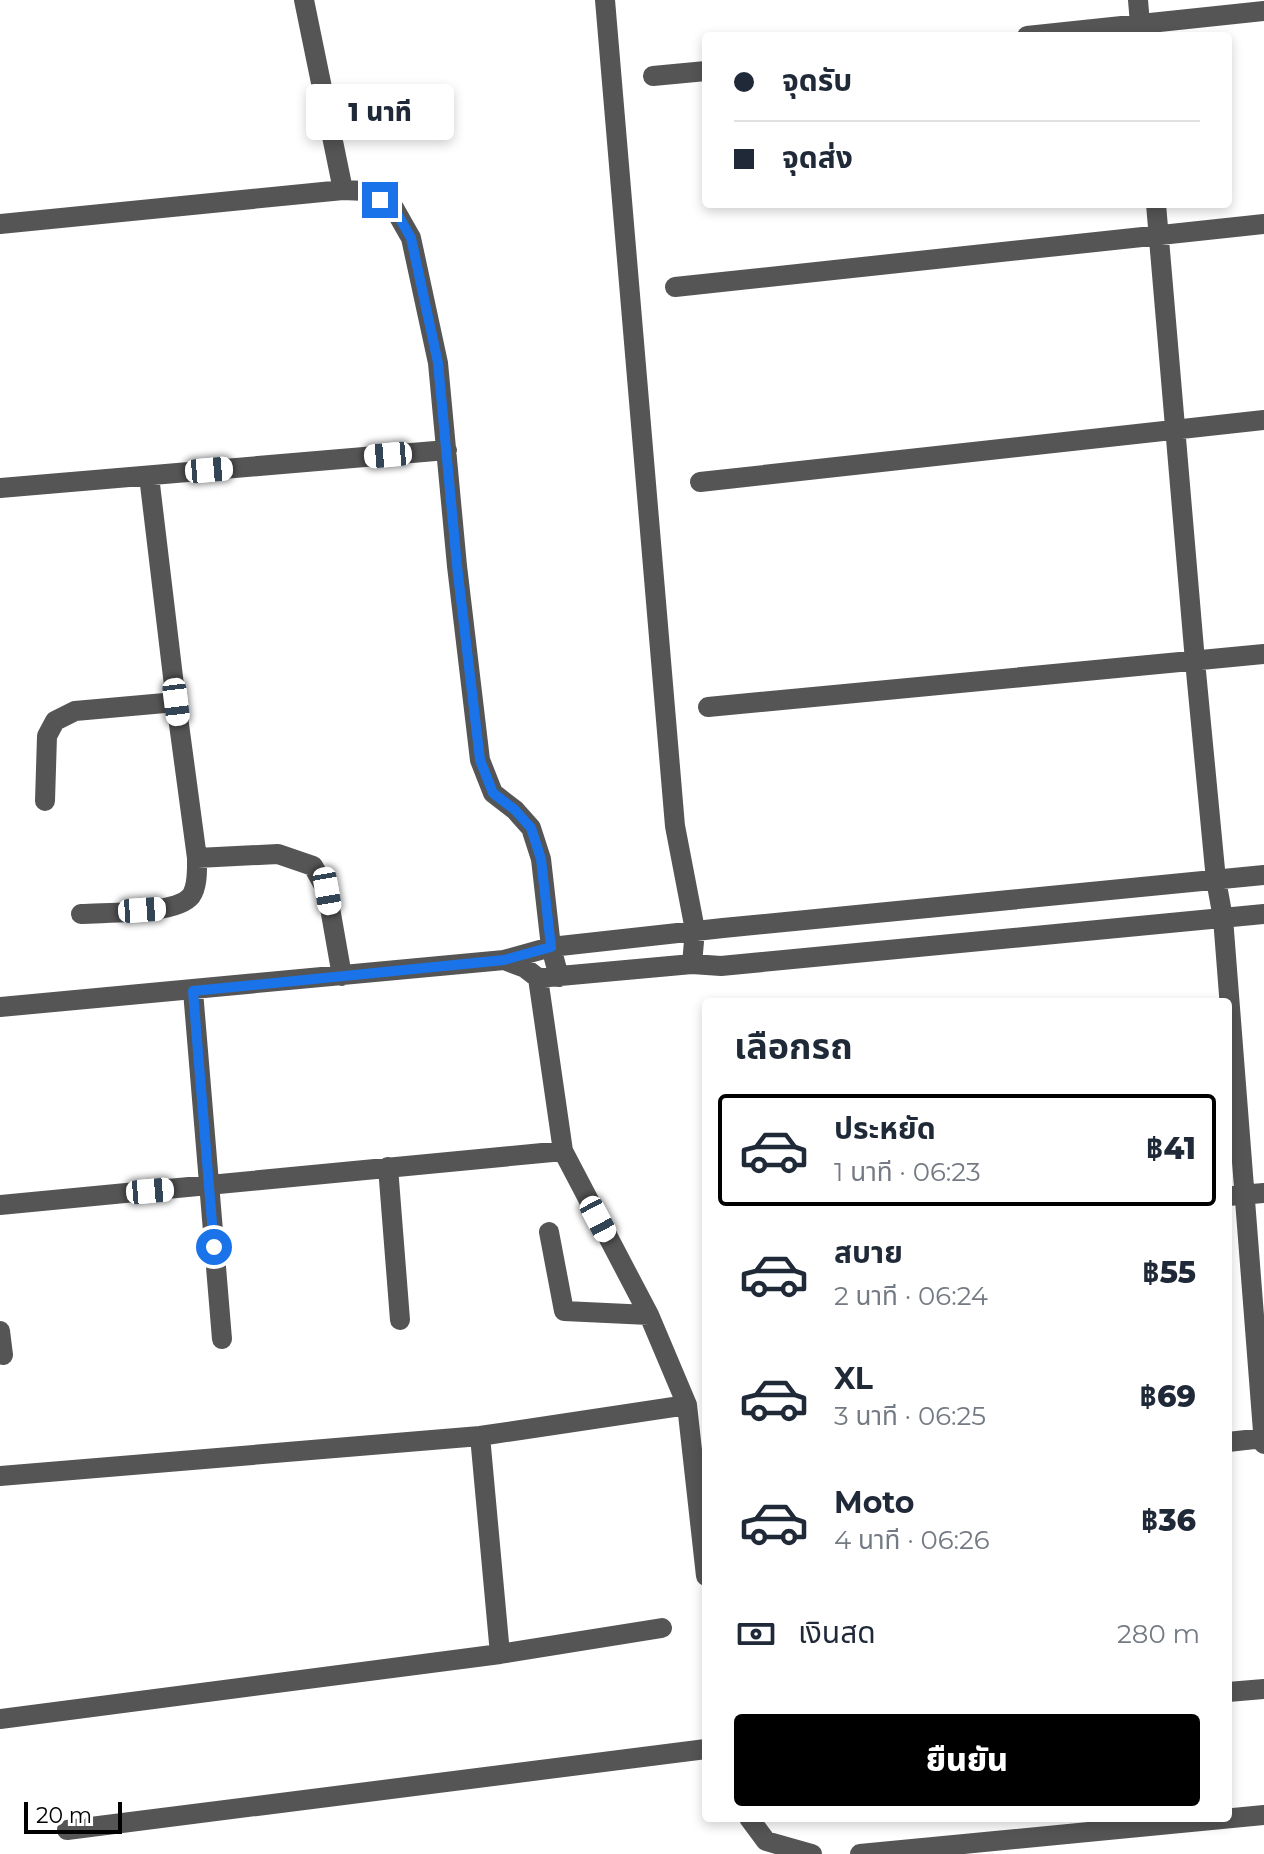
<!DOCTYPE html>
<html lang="th">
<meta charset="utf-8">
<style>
:root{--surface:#fff;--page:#f6f6f7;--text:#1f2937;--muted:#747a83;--line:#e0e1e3;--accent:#000}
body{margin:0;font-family:Montserrat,"Noto Sans Thai",sans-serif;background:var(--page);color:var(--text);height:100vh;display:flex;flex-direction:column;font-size:30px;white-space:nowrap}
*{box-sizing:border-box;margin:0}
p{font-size:26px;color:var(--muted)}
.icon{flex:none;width:44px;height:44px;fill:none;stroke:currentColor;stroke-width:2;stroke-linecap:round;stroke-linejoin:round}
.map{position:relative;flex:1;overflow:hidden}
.panel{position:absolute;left:702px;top:998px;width:530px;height:824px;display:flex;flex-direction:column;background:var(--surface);border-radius:8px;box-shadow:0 4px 12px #0003}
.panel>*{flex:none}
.hud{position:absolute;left:702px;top:32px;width:530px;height:176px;border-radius:8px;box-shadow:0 4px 12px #0003;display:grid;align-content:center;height:176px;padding:0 32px;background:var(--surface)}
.scale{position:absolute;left:24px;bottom:20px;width:98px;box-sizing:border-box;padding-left:8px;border:4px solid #000;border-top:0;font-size:22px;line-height:28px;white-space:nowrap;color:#000;-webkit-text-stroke:6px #fff;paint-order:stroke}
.end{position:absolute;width:36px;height:36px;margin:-18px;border:10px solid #1a73e8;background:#fff;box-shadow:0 0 0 4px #fff}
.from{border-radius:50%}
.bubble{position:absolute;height:56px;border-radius:8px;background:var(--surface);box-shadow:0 4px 12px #0003;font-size:26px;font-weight:800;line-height:56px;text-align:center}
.car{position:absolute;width:24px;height:48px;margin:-24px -12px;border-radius:10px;box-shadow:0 0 6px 2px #0007;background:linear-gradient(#fff 24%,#345 0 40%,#fff 0 76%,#345 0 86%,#fff 0)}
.hud b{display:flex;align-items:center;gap:28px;height:76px;font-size:30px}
.hud b+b{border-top:2px solid var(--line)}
.hud i{width:20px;height:20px;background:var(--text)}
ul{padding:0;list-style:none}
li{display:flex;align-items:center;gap:24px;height:112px;margin:0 16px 12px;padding:0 16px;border:4px solid transparent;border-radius:8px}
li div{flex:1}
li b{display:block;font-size:30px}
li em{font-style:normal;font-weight:800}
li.current{border-color:var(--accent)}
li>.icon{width:72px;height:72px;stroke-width:1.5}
h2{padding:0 32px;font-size:36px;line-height:96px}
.pay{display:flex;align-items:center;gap:20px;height:88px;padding:0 32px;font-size:30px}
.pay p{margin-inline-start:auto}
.cta{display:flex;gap:16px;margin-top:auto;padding:16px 32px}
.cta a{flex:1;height:92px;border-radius:8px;background:var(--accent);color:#fff;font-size:32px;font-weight:800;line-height:92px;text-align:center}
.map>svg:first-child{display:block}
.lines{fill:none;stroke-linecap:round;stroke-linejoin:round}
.minor{stroke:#555;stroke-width:20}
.route{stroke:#1a73e8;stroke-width:10}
</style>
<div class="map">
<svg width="1264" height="1854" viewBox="0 0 1264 1854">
<rect width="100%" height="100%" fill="#fff"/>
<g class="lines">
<path class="minor" d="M304 0 343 190
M605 0 675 826 695 930 692 964
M1138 0 1141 36
M1027 36 1264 11
M653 76 706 71
M1156 204 1195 661 1216 880 1223 918 1264 1444
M0 224 343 190 366 191 394 208 411 238 438 363 457 566 480 760 493 793 515 810 531 828 541 859 551 947 504 960
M675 287 1264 224
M700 482 1264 420
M0 488 447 450
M708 707 1264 654
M45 801 47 736 55 721 75 711 176 702
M197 858 278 854 313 866 327 891 342 976
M81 914C106 912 176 915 191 896 198 886 197 869 197 858L176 702 149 476
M559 977 551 947 723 928 1264 875
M538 978 563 1151 649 1315 687 1405 706 1576
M193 991 222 1339
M0 1007 504 960 525 968 538 978 692 964 721 966 1264 914
M388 1167 400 1320
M1228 1196 1264 1193
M0 1205 563 1151
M549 1232 564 1311 649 1315
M0 1331 3 1355
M1228 1442 1264 1438
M0 1476 480 1436 687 1405
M500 1654 662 1628
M1228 1692 1264 1689
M0 1719 500 1654 480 1436
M749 1818 766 1841 812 1854
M67 1830 706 1749
M860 1854 1264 1815"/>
</g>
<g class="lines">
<path class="route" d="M214 1247 193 991 504 960 551 947 541 859 531 828 515 810 493 793 480 760 457 566 438 363 411 238 394 208 380 200"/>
</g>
</svg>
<div class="scale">20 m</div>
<i class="end from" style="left:214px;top:1247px"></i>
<i class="end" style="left:380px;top:200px"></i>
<div class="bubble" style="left:306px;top:84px;width:148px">1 นาที</div>
<i class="car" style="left:388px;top:455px;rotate:265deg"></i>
<i class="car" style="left:209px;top:470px;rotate:85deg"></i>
<i class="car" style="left:176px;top:702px;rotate:173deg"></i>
<i class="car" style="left:327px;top:891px;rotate:170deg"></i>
<i class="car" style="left:142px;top:910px;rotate:86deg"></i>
<i class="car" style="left:150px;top:1191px;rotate:85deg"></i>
<i class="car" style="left:598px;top:1219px;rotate:152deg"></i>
<div class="hud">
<b><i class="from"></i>จุดรับ</b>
<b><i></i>จุดส่ง</b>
</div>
<section class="panel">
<h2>เลือกรถ</h2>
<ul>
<li class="current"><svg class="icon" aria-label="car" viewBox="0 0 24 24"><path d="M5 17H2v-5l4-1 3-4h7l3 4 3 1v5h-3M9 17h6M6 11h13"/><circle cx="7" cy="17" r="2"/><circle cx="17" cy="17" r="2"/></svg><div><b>ประหยัด</b><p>1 นาที · 06:23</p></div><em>฿41</em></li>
<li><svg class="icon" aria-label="car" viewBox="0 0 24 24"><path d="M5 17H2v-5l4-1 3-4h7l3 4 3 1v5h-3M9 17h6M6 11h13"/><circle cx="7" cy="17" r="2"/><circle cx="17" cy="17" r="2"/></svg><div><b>สบาย</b><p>2 นาที · 06:24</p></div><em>฿55</em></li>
<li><svg class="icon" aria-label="car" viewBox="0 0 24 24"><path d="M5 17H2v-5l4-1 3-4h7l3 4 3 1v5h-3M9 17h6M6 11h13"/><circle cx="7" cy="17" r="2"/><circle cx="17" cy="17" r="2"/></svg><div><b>XL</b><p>3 นาที · 06:25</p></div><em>฿69</em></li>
<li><svg class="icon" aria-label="car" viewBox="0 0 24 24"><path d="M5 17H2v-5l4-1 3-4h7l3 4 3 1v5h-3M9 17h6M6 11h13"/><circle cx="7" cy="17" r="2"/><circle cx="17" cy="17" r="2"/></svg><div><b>Moto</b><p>4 นาที · 06:26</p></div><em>฿36</em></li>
</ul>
<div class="pay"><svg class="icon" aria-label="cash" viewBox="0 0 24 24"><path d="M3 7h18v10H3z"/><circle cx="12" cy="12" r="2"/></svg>เงินสด<p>280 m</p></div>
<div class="cta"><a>ยืนยัน</a></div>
</section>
</div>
